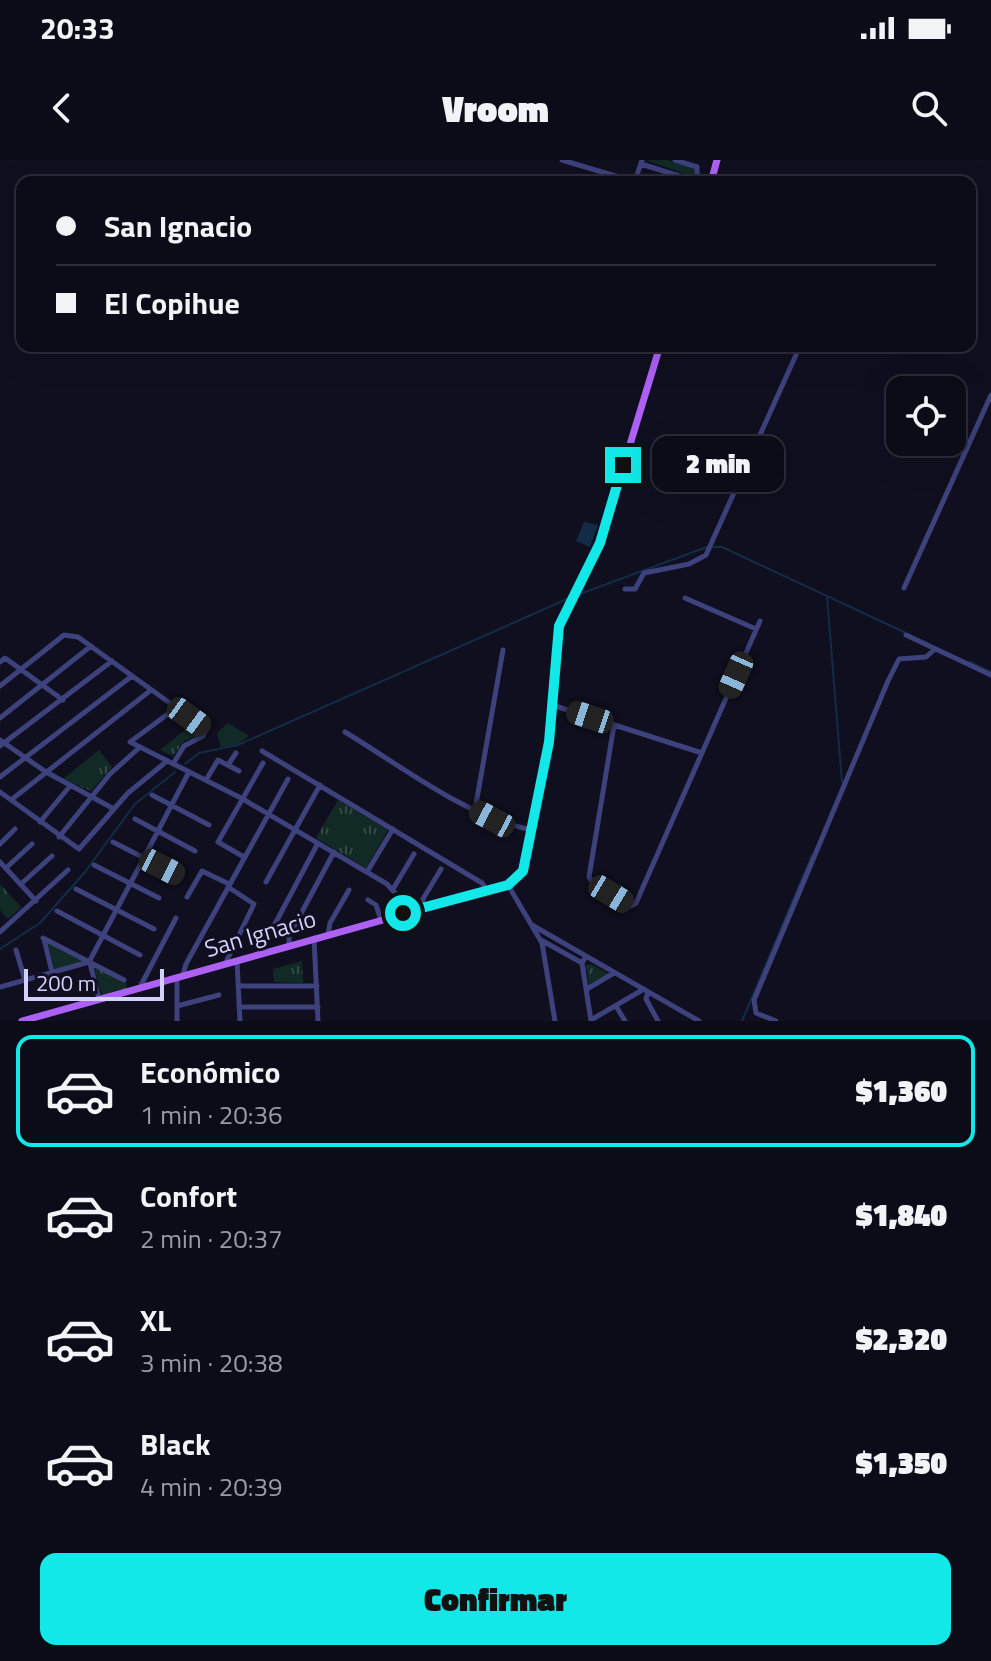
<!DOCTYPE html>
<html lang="es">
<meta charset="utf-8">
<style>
:root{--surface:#0c0b18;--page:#1a1925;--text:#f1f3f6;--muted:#9a9ba2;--line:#2c2b37;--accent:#11e8e7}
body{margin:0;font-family:"Titillium Web",sans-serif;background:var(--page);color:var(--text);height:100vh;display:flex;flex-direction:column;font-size:30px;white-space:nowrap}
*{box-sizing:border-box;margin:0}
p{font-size:26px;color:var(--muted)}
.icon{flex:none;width:44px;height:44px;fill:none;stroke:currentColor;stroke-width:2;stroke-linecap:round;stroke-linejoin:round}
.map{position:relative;height:861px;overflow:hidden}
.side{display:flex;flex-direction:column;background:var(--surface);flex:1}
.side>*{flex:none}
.banner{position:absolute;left:16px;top:16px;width:960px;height:176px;border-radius:16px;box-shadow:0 8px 32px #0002,0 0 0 2px var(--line);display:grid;align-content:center;height:176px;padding:0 40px;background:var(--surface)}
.tools{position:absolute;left:886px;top:216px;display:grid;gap:16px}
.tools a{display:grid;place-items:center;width:80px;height:80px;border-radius:16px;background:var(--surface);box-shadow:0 8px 32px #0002,0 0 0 2px var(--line);font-size:40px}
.scale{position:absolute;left:24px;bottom:20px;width:140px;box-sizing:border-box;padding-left:8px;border:4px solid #d2d1fc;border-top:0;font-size:22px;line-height:28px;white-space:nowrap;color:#d2d1fc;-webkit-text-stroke:6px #100f20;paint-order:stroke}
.end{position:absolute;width:36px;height:36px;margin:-18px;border:10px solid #11e8e7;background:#111;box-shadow:0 0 0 4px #111}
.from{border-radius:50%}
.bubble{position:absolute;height:56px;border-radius:16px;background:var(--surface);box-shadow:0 8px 32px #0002,0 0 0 2px var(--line);font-size:26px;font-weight:800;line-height:56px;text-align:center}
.car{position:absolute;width:24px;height:48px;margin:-24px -12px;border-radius:10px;box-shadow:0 0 6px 2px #0007;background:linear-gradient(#222 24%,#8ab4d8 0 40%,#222 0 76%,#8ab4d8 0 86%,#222 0)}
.banner b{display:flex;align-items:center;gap:28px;height:76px;font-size:30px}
.banner b+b{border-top:2px solid var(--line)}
.banner i{width:20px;height:20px;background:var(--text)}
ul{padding:14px 0 0;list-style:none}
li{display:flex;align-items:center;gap:24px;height:112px;margin:0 16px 12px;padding:0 24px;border:4px solid transparent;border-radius:16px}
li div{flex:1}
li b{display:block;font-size:30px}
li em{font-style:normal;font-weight:800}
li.selected{border-color:var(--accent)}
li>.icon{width:72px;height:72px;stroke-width:1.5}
.button{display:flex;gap:16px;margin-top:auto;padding:16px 40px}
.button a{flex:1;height:92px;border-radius:16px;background:var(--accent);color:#111;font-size:32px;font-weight:800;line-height:92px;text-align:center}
.status{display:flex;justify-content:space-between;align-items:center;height:56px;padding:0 40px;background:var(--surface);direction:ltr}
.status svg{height:22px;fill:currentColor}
header{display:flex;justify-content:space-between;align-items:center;height:104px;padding:0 40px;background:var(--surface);font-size:36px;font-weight:800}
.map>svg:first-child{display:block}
.grass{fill:#122a26}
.park{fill:url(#park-tufts)}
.water{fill:#122c46}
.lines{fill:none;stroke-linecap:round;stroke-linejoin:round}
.stream{stroke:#122c46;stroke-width:2}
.minor{stroke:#3d417c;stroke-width:5}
.major{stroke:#ad60f4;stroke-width:7}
.route{stroke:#11e8e7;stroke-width:10}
.labels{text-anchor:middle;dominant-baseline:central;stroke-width:6;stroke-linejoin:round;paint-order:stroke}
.street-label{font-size:24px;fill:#d2d1fc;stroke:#100f20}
</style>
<div class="status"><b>20:33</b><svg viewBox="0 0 49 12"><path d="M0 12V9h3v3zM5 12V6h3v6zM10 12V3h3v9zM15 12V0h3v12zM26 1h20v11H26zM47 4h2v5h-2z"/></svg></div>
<header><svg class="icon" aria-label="back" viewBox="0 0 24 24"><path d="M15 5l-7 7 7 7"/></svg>Vroom<svg class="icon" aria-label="search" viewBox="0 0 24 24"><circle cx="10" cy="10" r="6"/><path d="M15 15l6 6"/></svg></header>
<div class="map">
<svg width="991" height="861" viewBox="0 0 991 861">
<defs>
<pattern id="park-tufts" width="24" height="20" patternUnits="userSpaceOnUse" patternTransform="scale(2)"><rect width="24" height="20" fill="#122a26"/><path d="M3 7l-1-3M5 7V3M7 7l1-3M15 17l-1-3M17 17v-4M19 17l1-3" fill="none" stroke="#344846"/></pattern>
</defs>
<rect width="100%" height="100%" fill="#100f20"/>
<path class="grass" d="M646 0H667L695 9 693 17Z
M47 781 85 802 55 811Z"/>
<path class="park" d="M228 563 249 576 238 584 221 587 217 573Z
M191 565 201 570 200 575 184 581 173 596 160 590Z
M99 590 112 607 91 631 63 619Z
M338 640 388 670 366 708 316 678Z
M0 724 21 747 8 759 0 750Z
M302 801 303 823 274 822 273 809Z
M591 804 609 814 589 824 586 805Z
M94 807 125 819 127 828 102 835Z"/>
<path class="water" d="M584 362 598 365 590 387 576 381Z"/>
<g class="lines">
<path class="stream" d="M577 435 707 387H722L906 473
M827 437 842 622
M970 502 991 512
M185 604 199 593 238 585 567 439
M0 789 40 763 85 712 135 644 175 612
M742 861 812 695"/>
<path class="minor" d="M562 0 629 20 637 15 642 0
M675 0 697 7V15
M641 4 692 20 697 15 711 20
M904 428 991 235
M625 429H635L644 413 689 404 706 395 800 186
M685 438 756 469
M906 475 991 515
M0 502 5 498 63 540
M0 526 64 475 78 477 206 569 203 576 184 586 173 604
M552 545 702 593
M176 548 130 582 241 638 387 724 397 735 403 753
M0 558 91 486
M614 565 589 717 594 724 631 746 636 743 760 461
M345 572C401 606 468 658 532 670
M0 580 46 612 114 649
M0 586 112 501
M262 591 482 723 487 730
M228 605 236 593
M0 617 132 516
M206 620 218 600 239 611
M0 632 79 689 128 633 167 601
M152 635 209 665
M11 640 151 530
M475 650 503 490
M135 659 195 691
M40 662 70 626
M59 677 110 614 140 587
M113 682 181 717
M0 684 15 669
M244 697 218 682 263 603
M0 702 36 741
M94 705 159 738
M6 708 32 684
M367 712 393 669
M266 722 320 625
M21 724 52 696
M508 725 542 783 555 861
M76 729 154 769
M393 729 414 694
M187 737 202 711 229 724
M368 740 376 745 381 760
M422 748 423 739 441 709
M57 751 140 795
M532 765 699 861
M0 772 68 710
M328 775 330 763 349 730
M43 778 124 820
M314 778 318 861
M44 779 52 812
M541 780 582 803
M289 786V776L334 692
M16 790 25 820
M259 794 318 683
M586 796 582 803 591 861
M237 801 240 861
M89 802 189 612
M90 803 99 839
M225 804 254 744 228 727
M183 815 186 804 288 619
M177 818V861
M239 826H317
M0 827 89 802
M140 827 176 758
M587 829 614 813
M648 832 646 839 658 861
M177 846 219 835
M616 846 625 861
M239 847H318
M591 860 644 829
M776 861 756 853 754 840 888 521 899 499 926 497 935 489"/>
<path class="major" d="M711 22 717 0
M22 861 508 725 519 717 526 702 549 582 559 466 600 383 660 186"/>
</g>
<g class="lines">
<path class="route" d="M403 753 508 725 523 711 549 582 559 466 600 383 623 305"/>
</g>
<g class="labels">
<g class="street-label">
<text transform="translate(260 773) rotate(-16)">San Ignacio</text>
</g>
</g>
</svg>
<div class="tools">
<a><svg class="icon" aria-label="locate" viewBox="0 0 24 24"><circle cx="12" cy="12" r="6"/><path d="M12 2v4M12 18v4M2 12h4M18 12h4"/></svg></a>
</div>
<div class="scale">200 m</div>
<i class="end from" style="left:403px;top:753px"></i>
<i class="end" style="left:623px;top:305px"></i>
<div class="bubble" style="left:652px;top:276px;width:132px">2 min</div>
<i class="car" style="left:736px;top:515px;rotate:204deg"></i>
<i class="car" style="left:189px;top:557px;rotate:126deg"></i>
<i class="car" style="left:590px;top:557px;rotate:288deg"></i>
<i class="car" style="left:492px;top:659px;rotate:298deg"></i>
<i class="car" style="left:162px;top:707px;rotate:117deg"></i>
<i class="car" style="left:611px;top:734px;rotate:121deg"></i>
<div class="banner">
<b><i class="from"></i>San Ignacio</b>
<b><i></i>El Copihue</b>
</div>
</div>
<section class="side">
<ul>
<li class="selected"><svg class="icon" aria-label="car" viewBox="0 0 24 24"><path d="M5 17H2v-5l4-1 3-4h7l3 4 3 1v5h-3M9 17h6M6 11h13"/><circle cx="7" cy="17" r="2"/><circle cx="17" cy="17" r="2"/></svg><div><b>Económico</b><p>1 min · 20:36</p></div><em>$1,360</em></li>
<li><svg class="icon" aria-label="car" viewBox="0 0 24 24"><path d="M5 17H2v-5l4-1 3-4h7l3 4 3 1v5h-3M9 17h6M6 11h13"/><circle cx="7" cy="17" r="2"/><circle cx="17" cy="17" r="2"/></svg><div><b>Confort</b><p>2 min · 20:37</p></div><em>$1,840</em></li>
<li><svg class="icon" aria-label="car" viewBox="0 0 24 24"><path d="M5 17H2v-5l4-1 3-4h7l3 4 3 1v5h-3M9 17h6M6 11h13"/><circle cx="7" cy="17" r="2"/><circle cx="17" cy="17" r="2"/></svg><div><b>XL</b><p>3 min · 20:38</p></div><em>$2,320</em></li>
<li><svg class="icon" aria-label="car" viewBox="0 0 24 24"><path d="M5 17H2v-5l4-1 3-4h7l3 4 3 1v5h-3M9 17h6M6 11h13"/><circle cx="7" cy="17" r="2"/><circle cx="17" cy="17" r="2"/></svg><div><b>Black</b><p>4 min · 20:39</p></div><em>$1,350</em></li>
</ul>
<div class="button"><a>Confirmar</a></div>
</section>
